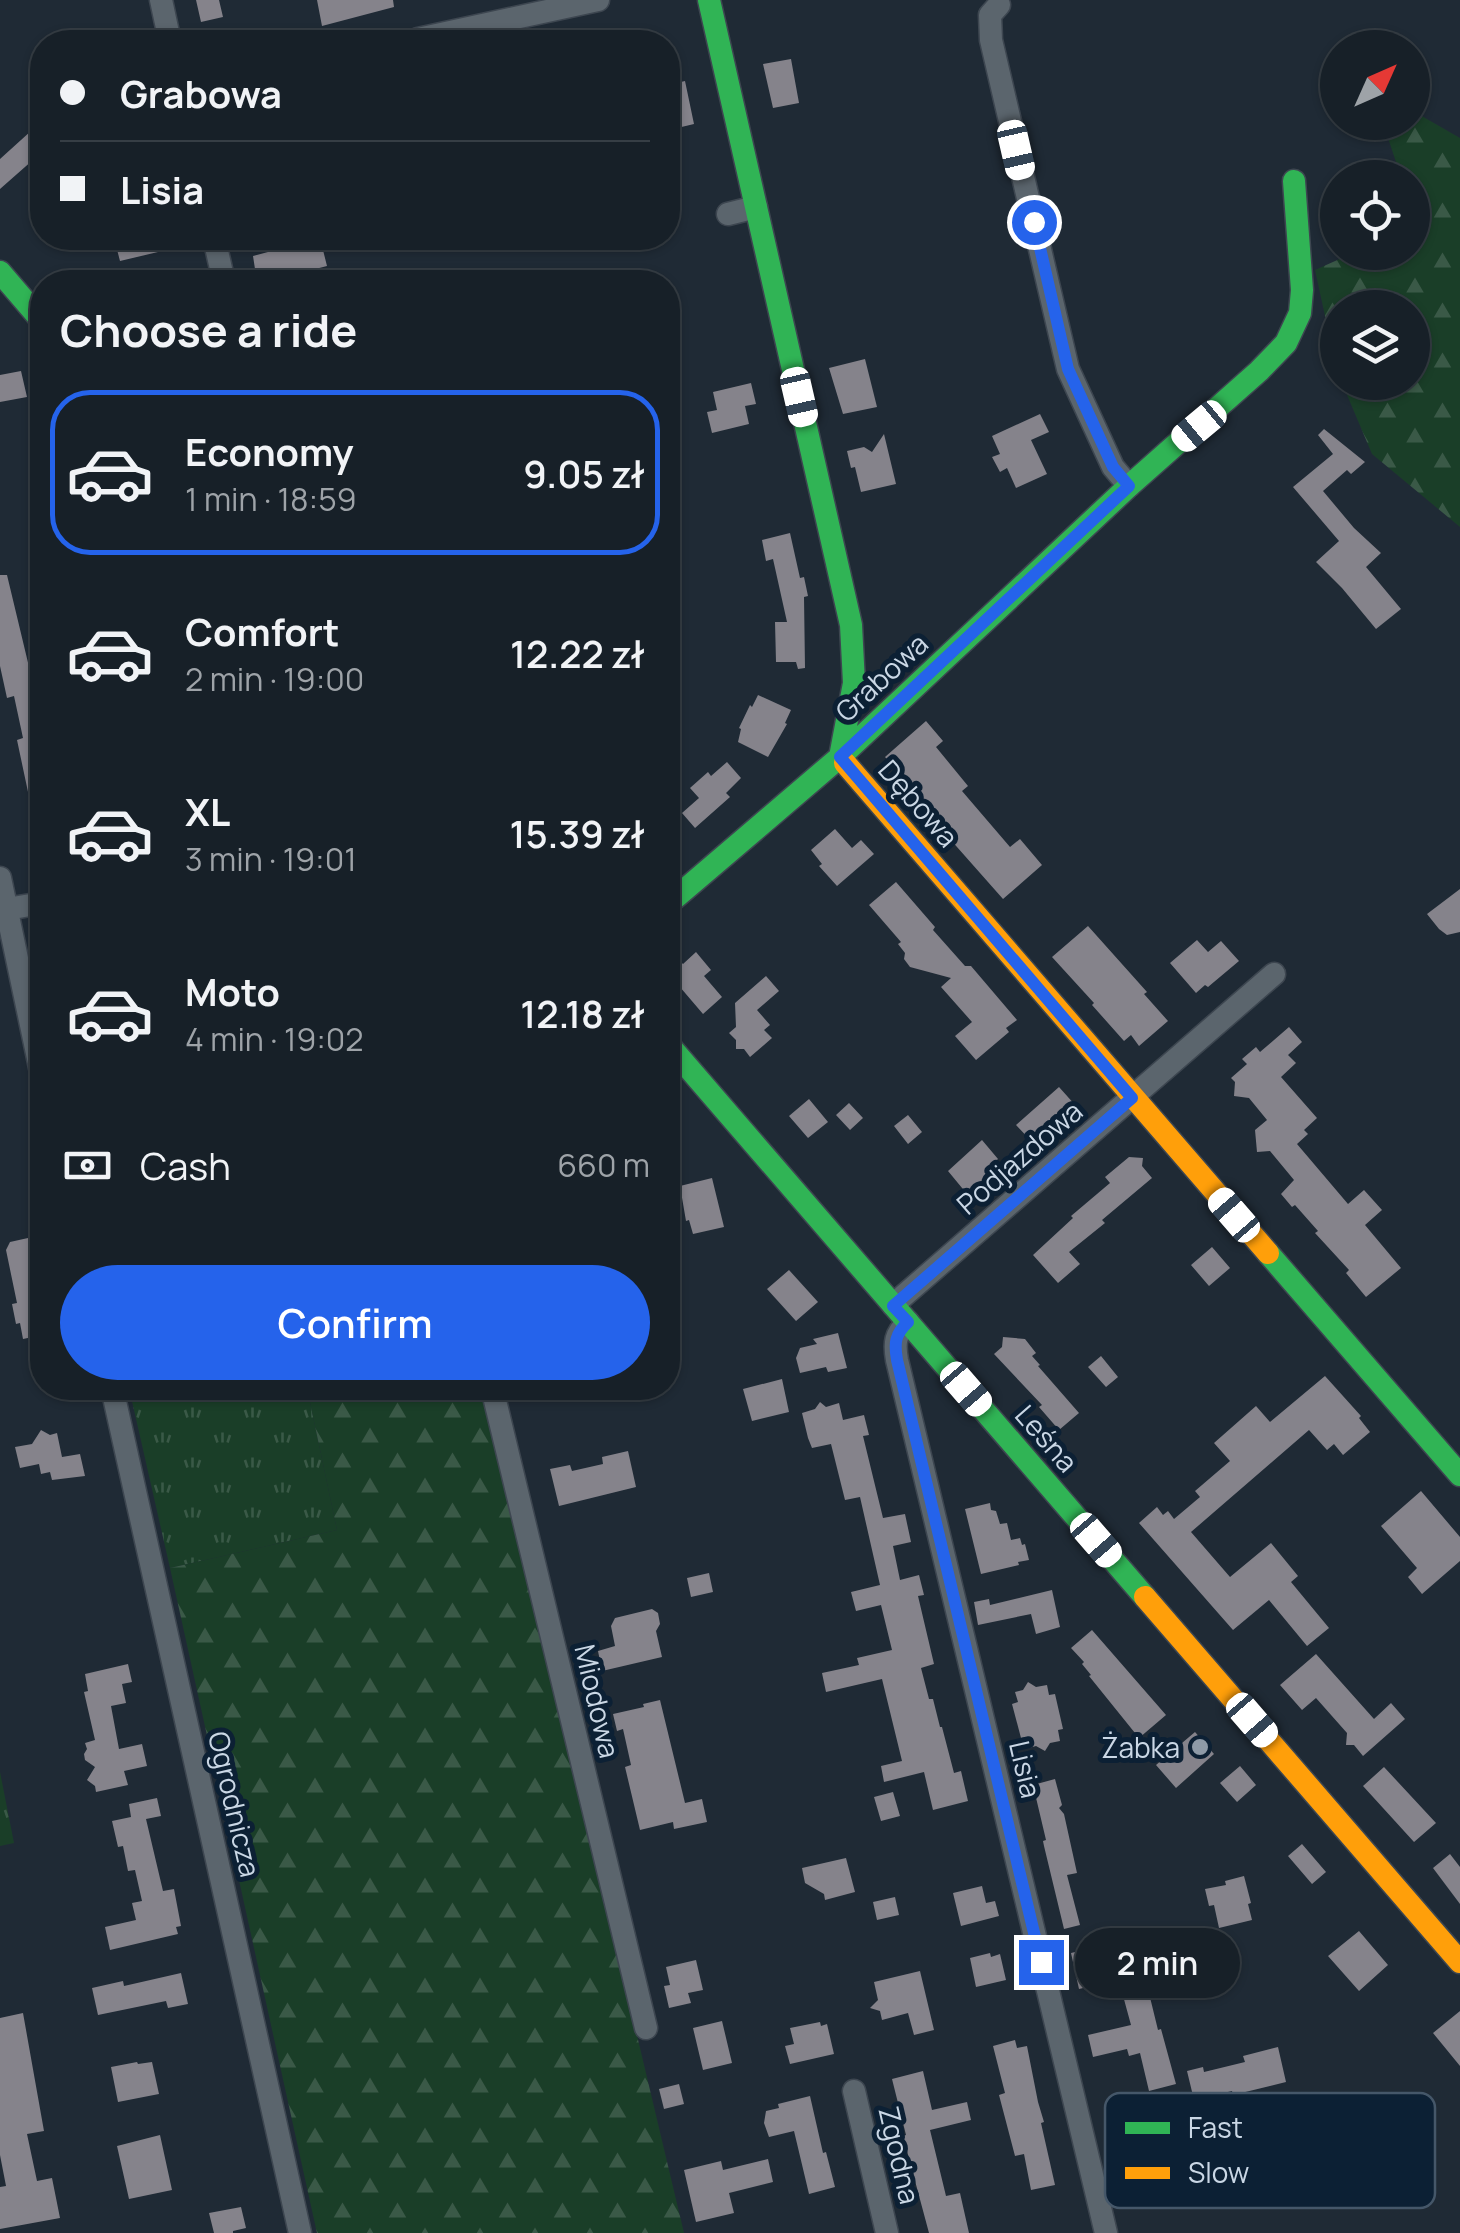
<!DOCTYPE html>
<meta charset="utf-8">
<style>
:root{--surface:#172028;--page:#202830;--text:#f1f3f6;--muted:#9ea3a8;--line:#363e45;--accent:#2563eb}
body{margin:0;font-family:Manrope,sans-serif;background:var(--page);color:var(--text);height:100vh;display:flex;flex-direction:column;font-size:38px;white-space:nowrap}
*{box-sizing:border-box;margin:0}
p{font-size:32px;color:var(--muted)}
.icon{flex:none;width:55px;height:55px;fill:none;stroke:currentColor;stroke-width:2;stroke-linecap:round;stroke-linejoin:round}
.map{position:relative;flex:1;overflow:hidden}
.sheet{position:absolute;left:30px;top:270px;width:650px;height:1130px;display:flex;flex-direction:column;background:var(--surface);border-radius:40px;box-shadow:0 2px 8px #0004,0 0 0 2px var(--line)}
.sheet>*{flex:none}
.top-card{position:absolute;left:30px;top:30px;width:650px;height:220px;border-radius:40px;box-shadow:0 2px 8px #0004,0 0 0 2px var(--line);display:grid;align-content:center;height:220px;padding:0 30px;background:var(--surface)}
.needle{width:65px;rotate:45deg}
.buttons{position:absolute;left:1320px;top:30px;display:grid;gap:20px}
.buttons a{display:grid;place-items:center;width:110px;height:110px;border-radius:50%;background:var(--surface);box-shadow:0 2px 8px #0004,0 0 0 2px var(--line);font-size:50px}
.end{position:absolute;width:45px;height:45px;margin:-22px;border:12px solid #2563eb;background:#fff;box-shadow:0 0 0 5px #fff}
.from{border-radius:50%}
.bubble{position:absolute;height:70px;border-radius:35px;background:var(--surface);box-shadow:0 2px 8px #0004,0 0 0 2px var(--line);font-size:32px;font-weight:600;line-height:70px;text-align:center}
.car{position:absolute;width:30px;height:60px;margin:-30px -15px;border-radius:12px;box-shadow:0 0 8px 2px #0007;background:linear-gradient(#fff 24%,#345 0 40%,#fff 0 76%,#345 0 86%,#fff 0)}
.top-card b{display:flex;align-items:center;gap:35px;height:95px;font-size:38px}
.top-card b+b{border-top:2px solid var(--line)}
.top-card i{width:25px;height:25px;background:var(--text)}
ul{padding:0;list-style:none}
li{display:flex;align-items:center;gap:30px;height:165px;margin:0 20px 15px;padding:0 10px;border:5px solid transparent;border-radius:40px}
li div{flex:1}
li b{display:block;font-size:38px}
li em{font-style:normal;font-weight:600}
li.active{border-color:var(--accent)}
li>.icon{width:90px;height:90px;stroke-width:1.5}
h2{padding:0 30px;font-size:45px;line-height:120px}
.pay{display:flex;align-items:center;gap:25px;height:110px;padding:0 30px;font-size:38px}
.pay p{margin-inline-start:auto}
.action{display:flex;gap:20px;margin-top:auto;padding:20px 30px}
.action a{flex:1;height:115px;border-radius:60px;background:var(--accent);color:#fff;font-size:40px;font-weight:600;line-height:115px;text-align:center}
.map>svg:first-child{display:block}
.grass{fill:url(#grass-tufts)}
.forest{fill:url(#forest-firs)}
.building{fill:#85838b}
.lines{fill:none;stroke-linecap:round;stroke-linejoin:round}
.street-casing{stroke:#3d4650;stroke-width:25}
.fast-casing{stroke:#3d4650;stroke-width:25}
.slow-casing{stroke:#3d4650;stroke-width:25}
.street{stroke:#5b656d;stroke-width:22}
.fast{stroke:#30b455;stroke-width:22}
.slow{stroke:#ff9f0a;stroke-width:22}
.route{stroke:#2563eb;stroke-width:12}
.poi-dot{fill:#8e9aa7;stroke:#0c2034;stroke-width:4}
.labels{text-anchor:middle;dominant-baseline:central;stroke-width:10;stroke-linejoin:round;paint-order:stroke}
.street-label{font-size:28px;fill:#cad7e5;stroke:#0c2034}
.poi-label{font-size:28px;fill:#cad7e5;stroke:#0c2034;text-anchor:end}
.key{fill:#0c2034;stroke:#455769;stroke-width:2.5}
.key-label{font-size:28px;fill:#cad7e5}
</style>
<div class="map">
<svg width="1460" height="2233" viewBox="0 0 1460 2233">
<defs>
<pattern id="grass-tufts" width="24" height="20" patternUnits="userSpaceOnUse" patternTransform="scale(2.5)"><rect width="24" height="20" fill="#1a3e28"/><path d="M3 7l-1-3M5 7V3M7 7l1-3M15 17l-1-3M17 17v-4M19 17l1-3" fill="none" stroke="#3a5947"/></pattern>
<pattern id="forest-firs" width="22" height="20" patternUnits="userSpaceOnUse" patternTransform="scale(2.5)"><rect width="22" height="20" fill="#1a3e28"/><path d="M5 1l3.5 6h-7zM16 11l3.5 6h-7z" fill="#3a5947"/></pattern>
</defs>
<rect width="100%" height="100%" fill="#1f2a35"/>
<path class="grass" d="M129 1388H307L337 1530 170 1568Z
M0 1772 14 1843 0 1846Z"/>
<path class="forest" d="M1413 111 1460 138V527L1372 454 1342 383 1412 382V308H1338L1337 371 1315 270 1353 253 1412 252 1413 226 1417 223 1413 211 1412 178 1401 177 1383 123 1412 122Z
M307 1388H483L684 2233H317L170 1568 337 1530Z"/>
<path class="building" d="M196 0H219L223 17 201 22Z
M317 0H393L394 7 322 26Z
M791 59 799 103 773 108 763 64Z
M685 81 694 124 669 130 668 85Z
M42 121V152L0 189V159Z
M114 238H155L158 252 120 261Z
M320 238 327 266 265 282H257L253 256Z
M865 359 877 407 843 414 829 368Z
M21 371 27 397 0 402V375Z
M751 383 756 404 745 406 749 424 712 433 707 412 717 410 713 392Z
M1040 414 1049 432 1031 440 1047 474 1016 488 1007 468 1000 472 992 457 1000 454 992 436Z
M1324 429 1365 462 1351 474 1347 470 1323 491 1354 528 1381 553 1366 567 1401 609 1376 629 1342 588 1316 562 1339 541 1293 487 1333 454 1318 435Z
M884 434 896 484 861 492 855 467 851 468 847 451 864 447 872 452Z
M790 533 800 578 804 577 808 596 804 597 805 668 798 669 796 662H776L775 622H787L773 559 766 561 762 540Z
M0 575H7L30 671 35 670 37 677 42 676V824L35 825 17 740 23 738 14 696 7 698 0 666Z
M758 695 791 710 785 723 787 724 768 757 738 742 741 729 739 728 750 705 752 707Z
M926 721 943 741 936 747 968 786 962 791 1010 847 1020 839 1042 865 1003 899 911 795 916 791 885 757Z
M727 762 741 778 726 793 730 797 695 828 682 813 699 798 690 788 708 772 711 776Z
M835 829 852 848 861 840 874 854 837 886 819 866 822 864 811 850Z
M896 882 935 927 933 930 965 966H971L1017 1020 1006 1028 1009 1032 976 1060 955 1036 972 1022 941 987 951 978 910 967 904 959 905 953 898 944 901 942 869 905Z
M1460 889V932L1447 935 1439 929 1427 914Z
M1088 926 1147 992 1144 994 1168 1021 1139 1046 1131 1035 1124 1041 1092 1005 1094 1003 1052 957Z
M1197 940 1208 952 1221 941 1239 961 1208 987 1205 985 1196 993 1170 963Z
M696 952 711 970 704 976 722 997 703 1014 668 973 680 961 683 964Z
M766 976 779 991 757 1010 770 1025 764 1030 772 1038 750 1057 744 1049H736V1040L729 1033 736 1027 735 1003Z
M1289 1027 1302 1042 1288 1055 1296 1063 1281 1077 1317 1118 1304 1130 1308 1134 1297 1144 1348 1204 1364 1190 1382 1210 1365 1225 1401 1268 1366 1297 1346 1273 1349 1270 1315 1233 1318 1231 1295 1205 1292 1207 1281 1194 1294 1180 1270 1151 1257 1152 1255 1130 1267 1120 1249 1098 1234 1096 1235 1082 1231 1078 1247 1064 1242 1059 1256 1047 1260 1052Z
M1059 1087 1076 1106 1033 1143 1016 1125Z
M809 1099 828 1122 808 1138 789 1116Z
M849 1103 863 1118 850 1130 836 1115Z
M908 1115 922 1132 908 1144 894 1126Z
M982 1140 998 1159 989 1167 993 1172 967 1194 948 1171Z
M1129 1157 1143 1158 1142 1166 1152 1178 1102 1220 1105 1223 1069 1252 1080 1264 1058 1283 1033 1255 1073 1218 1071 1216 1110 1183 1105 1177Z
M712 1178 724 1227 693 1234 689 1220 686 1221 680 1186Z
M28 1238 36 1242 42 1273V1335L23 1339 20 1323 16 1324 12 1304 17 1303 6 1250 10 1242Z
M1212 1247 1230 1268 1209 1286 1191 1265Z
M789 1270 818 1302 796 1321 767 1289Z
M838 1333 847 1368 828 1372 826 1367 800 1373 796 1358 800 1348 817 1344 813 1339Z
M1003 1337 1025 1339 1036 1353 1032 1356 1040 1365 1038 1366 1079 1413 1059 1430 1039 1407 1042 1405 994 1354 1002 1347Z
M1101 1356 1118 1377 1106 1387 1088 1367Z
M1325 1376 1361 1416 1359 1418 1370 1432 1343 1455 1334 1444 1327 1450 1309 1430 1191 1532 1230 1577 1271 1543 1298 1576 1291 1582 1329 1628 1307 1646 1269 1600 1233 1630 1139 1523 1157 1507 1163 1515 1168 1511 1174 1519 1200 1497 1195 1491 1230 1461 1214 1443 1256 1406 1270 1422Z
M782 1379 789 1412 752 1421 743 1389Z
M820 1402 826 1407 839 1403 843 1420 864 1415 869 1435 863 1436 883 1518 905 1514 911 1542 893 1546 900 1580 919 1575 924 1595 918 1596 934 1664 921 1668 929 1699H933L940 1727H942L954 1773 961 1771 968 1801 933 1810 924 1772 884 1782 881 1766 902 1761 882 1679 826 1692 822 1673 859 1665 857 1658 892 1650 881 1605 856 1611 851 1592 880 1585 860 1497 845 1500 831 1444 812 1448 808 1438 802 1413 815 1409Z
M41 1430 50 1435 57 1433 62 1457 80 1454 85 1476 52 1480 50 1472 41 1474 39 1464 20 1468 15 1447 32 1444Z
M628 1451 636 1487 559 1506 550 1469 570 1465 572 1471 603 1464 602 1457Z
M1421 1491 1460 1537V1561L1422 1594 1408 1577 1417 1568 1381 1526Z
M990 1503 991 1510 996 1511 1000 1524 1007 1523 1011 1540 1020 1538 1022 1545 1025 1544 1029 1560 1018 1562 1019 1565 981 1574 965 1509Z
M709 1573 713 1592 691 1597 687 1578Z
M1052 1590 1060 1627 1036 1634 1031 1614 978 1625 974 1602 989 1599 990 1605Z
M652 1609 658 1613 660 1624 656 1631 662 1657 602 1671 598 1651 615 1646 611 1626 615 1618Z
M1092 1630 1166 1715 1139 1738 1089 1676 1091 1675 1082 1664 1084 1662 1071 1648Z
M1316 1654 1374 1719 1391 1703 1405 1719 1363 1756 1354 1745H1346L1347 1733 1316 1698 1302 1710 1280 1685Z
M128 1664 132 1682 122 1684 126 1703 111 1706 119 1749 142 1744 147 1766 124 1771 128 1785 96 1792 95 1786 87 1780 95 1767 85 1760 84 1754 87 1749 85 1743 95 1740 84 1692 88 1691 85 1674Z
M1028 1682 1036 1687 1047 1685 1049 1695 1055 1694 1063 1729 1058 1730 1060 1741 1050 1743 1045 1751 1036 1746 1029 1748 1026 1737 1021 1738 1012 1704 1018 1702 1015 1692 1023 1690Z
M660 1700 685 1803 702 1799 707 1822 674 1829 673 1822 640 1830 625 1767 631 1765 623 1729 617 1731 613 1714 644 1707 643 1704Z
M1195 1732 1214 1754 1176 1788 1156 1765Z
M1240 1766 1256 1785 1237 1802 1220 1783Z
M1384 1767 1436 1823 1414 1842 1363 1786Z
M1055 1779 1062 1805 1059 1808 1064 1814 1077 1873 1067 1875 1080 1925 1064 1929 1044 1846 1043 1841 1046 1840 1033 1785Z
M893 1792 900 1816 881 1821 874 1797Z
M157 1798 161 1816 146 1819 163 1891 174 1889 181 1926 176 1927 178 1934 110 1950 105 1927 136 1920 132 1903 142 1901 135 1870 128 1871 123 1846 118 1847 112 1821 131 1817 129 1804Z
M1302 1844 1326 1872 1312 1884 1288 1856Z
M1450 1854 1460 1867V1904L1433 1868Z
M846 1858 855 1892 825 1900 824 1894 805 1883 802 1868Z
M1244 1876 1251 1903 1248 1904 1252 1920 1219 1928 1214 1905 1209 1906 1205 1889 1226 1885 1225 1881Z
M982 1886 986 1903 995 1901 999 1916 961 1926 953 1893Z
M895 1897 899 1915 877 1920 873 1902Z
M1359 1931 1388 1965 1359 1991 1328 1956Z
M1100 1946 1105 1967 1110 1970 1113 1981 1079 1989 1071 1953Z
M990 1953 991 1957 1000 1954 1006 1980 976 1987 970 1958Z
M1173 1958 1178 1978 1158 1983 1153 1963Z
M696 1960 703 1990 688 1993 691 2003 669 2008 664 1986 670 1985 666 1967Z
M920 1971 934 2030 914 2035 908 2013 882 2020 880 2011 870 2008 878 2000 874 1982Z
M181 1973 188 2004 168 2008 166 2001 98 2015 92 1988 123 1981 124 1986Z
M1147 1985 1158 2030 1161 2029 1176 2084 1149 2091 1140 2053 1129 2056 1127 2049 1093 2057 1088 2035 1131 2025 1122 1992Z
M1460 2011V2066L1433 2033Z
M23 2013 44 2131 27 2134 37 2181 52 2178 60 2218 0 2229V2187L6 2186 0 2155V2018Z
M722 2021 732 2063 703 2070 693 2028Z
M820 2022 821 2026 827 2024 834 2054 790 2064 785 2046 794 2044 790 2028Z
M1015 2040 1017 2048 1027 2046 1038 2102 1044 2122 1041 2123 1055 2185 1031 2190 1024 2154 1015 2156 999 2095 1005 2093 993 2046Z
M1278 2047 1286 2082 1233 2095 1232 2091 1194 2100 1187 2071 1203 2067 1204 2072 1245 2062 1243 2056Z
M137 2062 138 2064 152 2062 159 2094 118 2102 111 2067Z
M923 2071 932 2110 967 2102 971 2120 930 2130 946 2196 960 2193 969 2233H929L903 2136 906 2135 892 2079Z
M679 2084 684 2104 664 2109 659 2089Z
M810 2096 823 2153 826 2152 835 2187 809 2194 794 2131 769 2137 764 2123 766 2111 779 2108 778 2104Z
M160 2135 172 2190 129 2199 117 2146Z
M768 2159 773 2182 729 2193 734 2213 696 2222 684 2170 721 2161 723 2170Z
M241 2207 246 2228 233 2231V2233H214L209 2213Z"/>
<g class="lines">
<defs>
<path id="street" d="M161 0 170 42
M999 5 990 15 991 40 1068 369 1113 467 1129 486
M418 39 598 0
M728 214 756 207
M214 238 224 282
M0 878 42 1077
M7 909 42 903
M893 1305 1274 974
M908 1322C895 1334 894 1343 897 1360L1106 2233
M112 1388 300 2233
M492 1388 646 2028
M854 2091 887 2233"/>
<path id="fast" d="M709 0 851 625 854 683 840 757 845 763
M0 272 42 321
M668 904 840 757 1129 486 1259 371 1286 343 1300 313 1302 290 1294 181
M668 1044 1145 1597
M1268 1253 1460 1475"/>
<path id="slow" d="M845 763 1268 1253
M1145 1597 1460 1962"/>
</defs>
<use href="#street" class="street-casing"/>
<use href="#fast" class="fast-casing"/>
<use href="#slow" class="slow-casing"/>
<use href="#street" class="street"/>
<use href="#fast" class="fast"/>
<use href="#slow" class="slow"/>
</g>
<g class="lines">
<path class="route" d="M1034 222 1068 369 1113 467 1129 486 840 757 1132 1098 893 1306 908 1322C895 1334 894 1343 897 1360L1041 1962"/>
</g>
<circle class="poi-dot" cx="1200" cy="1747" r="10"/>
<g class="labels">
<g class="street-label">
<text transform="translate(881 677) rotate(-43)">Grabowa</text>
<text transform="translate(919 803) rotate(49)">Dębowa</text>
<text transform="translate(1019 1157) rotate(-41)">Podjazdowa</text>
<text transform="translate(1047 1438) rotate(49)">Leśna</text>
<text transform="translate(598 1701) rotate(77)">Miodowa</text>
<text transform="translate(1026 1769) rotate(77)">Lisia</text>
<text transform="translate(235 1804) rotate(77)">Ogrodnicza</text>
<text transform="translate(900 2155) rotate(77)">Zgodna</text>
</g>
<g class="poi-label">
<text x="1180" y="1747">Żabka</text>
</g>
</g>
<rect x="1105" y="2093" width="330" height="115" rx="15" class="key"/>
<rect x="1125" y="2122" width="45" height="12" fill="#30b455"/>
<rect x="1125" y="2167" width="45" height="12" fill="#ff9f0a"/>
<g class="key-label">
<text x="1188" y="2138">Fast</text>
<text x="1188" y="2183">Slow</text>
</g>
</svg>
<div class="buttons">
<a><svg class="needle" viewBox="-14 -14 28 28"><path d="M0-13l5 13h-10z" fill="#e53935"/><path d="M0 13l5-13h-10z" fill="#9ea3a8"/></svg></a>
<a><svg class="icon" aria-label="locate" viewBox="0 0 24 24"><circle cx="12" cy="12" r="6"/><path d="M12 2v4M12 18v4M2 12h4M18 12h4"/></svg></a>
<a><svg class="icon" aria-label="layers" viewBox="0 0 24 24"><path d="M12 4l9 5-9 5-9-5zM3 14l9 5 9-5"/></svg></a>
</div>
<i class="end from" style="left:1034px;top:222px"></i>
<i class="end" style="left:1041px;top:1962px"></i>
<div class="bubble" style="left:1075px;top:1928px;width:165px">2 min</div>
<i class="car" style="left:1016px;top:150px;rotate:167deg"></i>
<i class="car" style="left:799px;top:397px;rotate:167deg"></i>
<i class="car" style="left:1199px;top:426px;rotate:230deg"></i>
<i class="car" style="left:1234px;top:1215px;rotate:319deg"></i>
<i class="car" style="left:966px;top:1389px;rotate:139deg"></i>
<i class="car" style="left:1096px;top:1540px;rotate:139deg"></i>
<i class="car" style="left:1252px;top:1720px;rotate:139deg"></i>
<div class="top-card">
<b><i class="from"></i>Grabowa</b>
<b><i></i>Lisia</b>
</div>
<section class="sheet">
<h2>Choose a ride</h2>
<ul>
<li class="active"><svg class="icon" aria-label="car" viewBox="0 0 24 24"><path d="M5 17H2v-5l4-1 3-4h7l3 4 3 1v5h-3M9 17h6M6 11h13"/><circle cx="7" cy="17" r="2"/><circle cx="17" cy="17" r="2"/></svg><div><b>Economy</b><p>1 min · 18:59</p></div><em>9.05 zł</em></li>
<li><svg class="icon" aria-label="car" viewBox="0 0 24 24"><path d="M5 17H2v-5l4-1 3-4h7l3 4 3 1v5h-3M9 17h6M6 11h13"/><circle cx="7" cy="17" r="2"/><circle cx="17" cy="17" r="2"/></svg><div><b>Comfort</b><p>2 min · 19:00</p></div><em>12.22 zł</em></li>
<li><svg class="icon" aria-label="car" viewBox="0 0 24 24"><path d="M5 17H2v-5l4-1 3-4h7l3 4 3 1v5h-3M9 17h6M6 11h13"/><circle cx="7" cy="17" r="2"/><circle cx="17" cy="17" r="2"/></svg><div><b>XL</b><p>3 min · 19:01</p></div><em>15.39 zł</em></li>
<li><svg class="icon" aria-label="car" viewBox="0 0 24 24"><path d="M5 17H2v-5l4-1 3-4h7l3 4 3 1v5h-3M9 17h6M6 11h13"/><circle cx="7" cy="17" r="2"/><circle cx="17" cy="17" r="2"/></svg><div><b>Moto</b><p>4 min · 19:02</p></div><em>12.18 zł</em></li>
</ul>
<div class="pay"><svg class="icon" aria-label="cash" viewBox="0 0 24 24"><path d="M3 7h18v10H3z"/><circle cx="12" cy="12" r="2"/></svg>Cash<p>660 m</p></div>
<div class="action"><a>Confirm</a></div>
</section>
</div>
